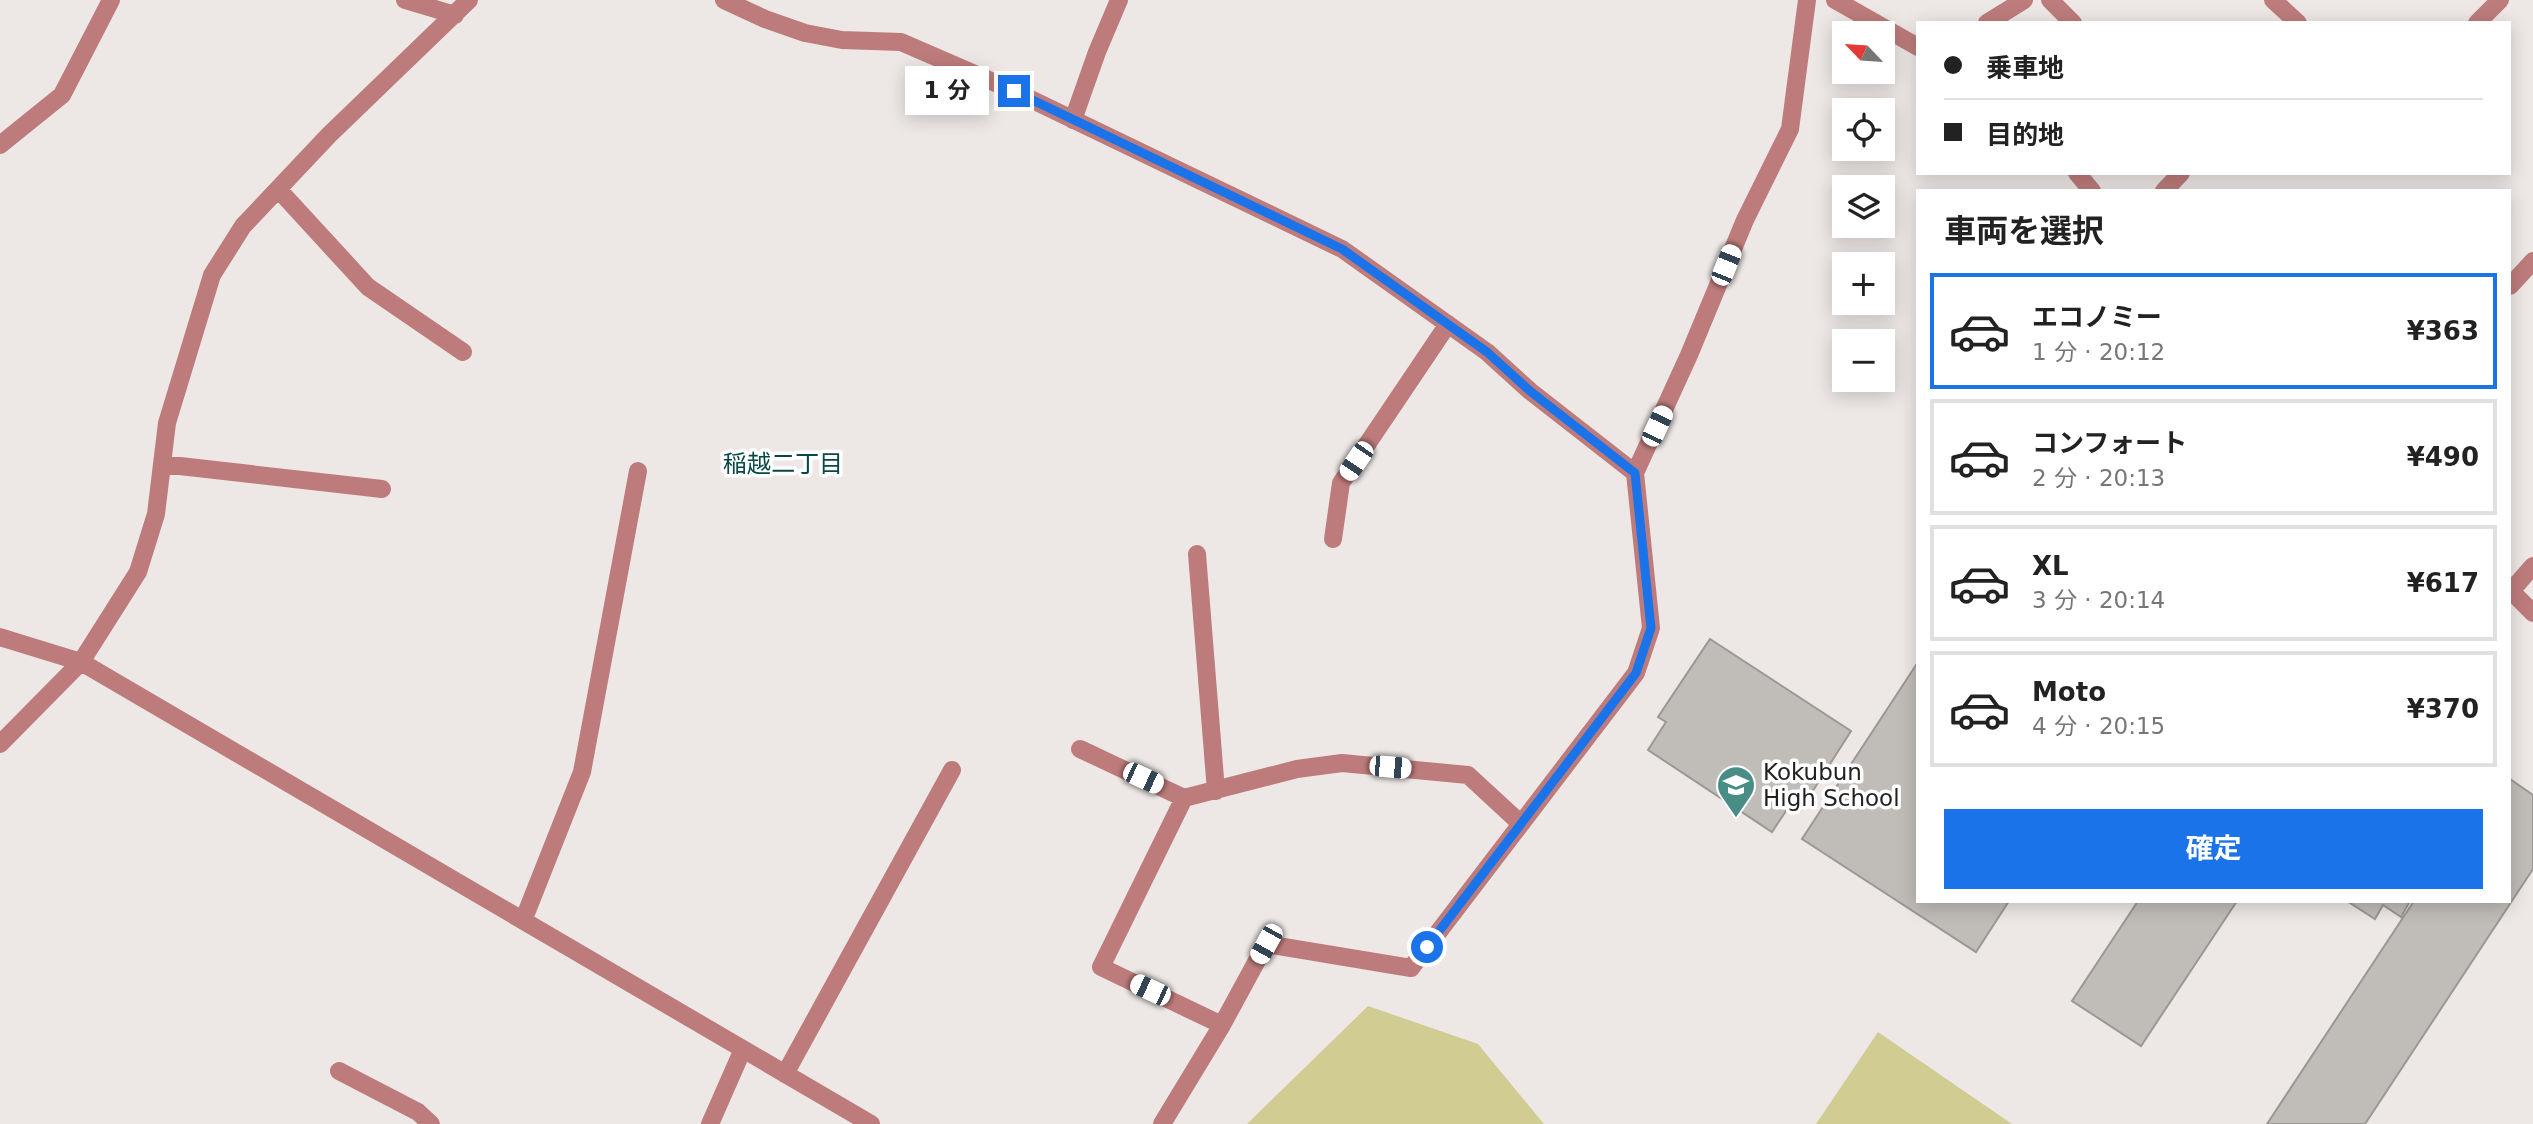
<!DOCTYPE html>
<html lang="ja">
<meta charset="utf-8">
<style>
:root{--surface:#fff;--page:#f6f6f6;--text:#222;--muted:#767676;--line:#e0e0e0;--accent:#1a73e8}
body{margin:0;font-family:"DejaVu Sans","Noto Sans JP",sans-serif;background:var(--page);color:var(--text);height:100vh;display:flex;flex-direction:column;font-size:26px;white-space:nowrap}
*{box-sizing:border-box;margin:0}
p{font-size:23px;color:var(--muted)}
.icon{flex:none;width:38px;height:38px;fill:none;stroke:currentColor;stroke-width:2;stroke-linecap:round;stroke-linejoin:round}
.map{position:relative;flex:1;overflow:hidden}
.side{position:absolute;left:1916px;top:189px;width:595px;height:714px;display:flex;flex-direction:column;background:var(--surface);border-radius:0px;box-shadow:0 4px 18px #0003}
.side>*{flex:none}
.banner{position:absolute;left:1916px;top:21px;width:595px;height:154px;border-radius:0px;box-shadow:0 4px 18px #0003;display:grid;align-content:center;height:154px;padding:0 28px;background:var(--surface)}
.needle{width:46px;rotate:295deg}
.buttons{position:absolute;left:1832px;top:21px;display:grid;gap:14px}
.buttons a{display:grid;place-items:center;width:63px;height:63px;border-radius:0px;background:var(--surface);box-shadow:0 4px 18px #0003;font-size:35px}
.end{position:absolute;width:32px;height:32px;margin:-16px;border:9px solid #1a73e8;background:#fff;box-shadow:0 0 0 4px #fff}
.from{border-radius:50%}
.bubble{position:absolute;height:49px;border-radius:0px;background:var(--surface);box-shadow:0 4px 18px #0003;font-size:23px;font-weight:700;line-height:49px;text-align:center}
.car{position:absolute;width:21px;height:42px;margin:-21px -10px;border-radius:9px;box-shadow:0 0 5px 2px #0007;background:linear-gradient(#fff 24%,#345 0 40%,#fff 0 76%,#345 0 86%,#fff 0)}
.banner b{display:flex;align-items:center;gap:24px;height:66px;font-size:26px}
.banner b+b{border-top:2px solid var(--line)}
.banner i{width:18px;height:18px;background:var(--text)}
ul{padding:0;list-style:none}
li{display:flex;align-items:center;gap:21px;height:116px;margin:0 14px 10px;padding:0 14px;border:4px solid var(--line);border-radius:0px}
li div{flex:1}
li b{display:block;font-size:26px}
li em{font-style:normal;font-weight:700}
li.current{border-color:var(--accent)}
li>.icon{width:63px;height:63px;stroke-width:1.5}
h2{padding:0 28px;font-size:32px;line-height:84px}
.primary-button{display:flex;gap:14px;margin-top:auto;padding:14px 28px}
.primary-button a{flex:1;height:80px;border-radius:0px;background:var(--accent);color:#fff;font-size:28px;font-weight:700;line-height:80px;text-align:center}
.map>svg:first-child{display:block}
.green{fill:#d1cc92}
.building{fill:#c0bdb9;stroke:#9b9894;stroke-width:2}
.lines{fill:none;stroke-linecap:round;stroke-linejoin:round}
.minor{stroke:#bd7c7b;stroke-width:18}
.route{stroke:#1a73e8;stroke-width:9}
.labels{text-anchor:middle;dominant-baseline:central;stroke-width:7;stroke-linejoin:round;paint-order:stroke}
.poi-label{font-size:23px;fill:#232120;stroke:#fff;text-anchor:start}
.neighbourhood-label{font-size:24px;fill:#084842;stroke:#fff}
</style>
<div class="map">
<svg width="2533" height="1124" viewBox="0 0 2533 1124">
<rect width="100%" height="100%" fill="#ede8e6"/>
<path class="green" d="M1368 1006 1478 1044 1544 1124H1247Z
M1878 1032 2012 1124H1816Z"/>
<path class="building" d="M1710 639 1851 731 1800 811 1790 805 1772 832 1648 750 1666 722 1658 717Z
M1918 662V901H2009L1976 952 1802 839Z
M2510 779 2533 795V869L2365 1124H2267L2414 901H2510Z
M2138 901H2237L2141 1046 2072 1001Z
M2347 901H2410L2401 917 2383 905 2375 919Z"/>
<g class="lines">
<path class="minor" d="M405 0 455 15
M724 0 765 19 805 33 842 40 901 42 1014 91 1342 249 1487 352 1530 391 1635 473
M1835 0 1918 47
M2050 0 2073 23
M2273 0 2298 23
M1987 23 2024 0
M2477 23 2500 0
M1073 120 1097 52 1119 0
M0 145 62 95 111 0
M2077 173 2092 191
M278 189 368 287 463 352
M2164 191 2181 173
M2510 286 2533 261
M162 464 382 489
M1333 539 1341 483 1448 324
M1197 554 1216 791
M2510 590 2533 613
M2511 591 2533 566
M0 637 81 662 871 1124
M0 744 81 662 138 572 156 514 167 423 212 275 243 226 278 189 329 135 469 0
M1080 749 1184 798
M523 921 582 772 638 471
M1222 1025 1101 967 1184 798 1297 769 1342 763 1468 775 1521 824
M339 1071 418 1112 431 1124
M785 1074 952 770
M710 1124 743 1049
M1162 1124 1222 1025 1266 944 1411 968 1636 673 1651 628 1635 473 1689 355 1745 220 1790 129 1807 0"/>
</g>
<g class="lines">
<path class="route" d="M1014 91 1342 249 1487 352 1530 391 1635 473 1651 628 1636 673 1427 947"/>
</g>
<defs>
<symbol id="school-pin" viewBox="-11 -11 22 30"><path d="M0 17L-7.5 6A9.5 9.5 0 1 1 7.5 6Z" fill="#488e86" stroke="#fff"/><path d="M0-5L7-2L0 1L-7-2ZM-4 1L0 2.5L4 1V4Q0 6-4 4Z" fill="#fff"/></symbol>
</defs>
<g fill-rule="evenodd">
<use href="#school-pin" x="1714" y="763" width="44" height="60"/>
</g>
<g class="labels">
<g class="poi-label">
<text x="1763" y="772">Kokubun<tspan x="1763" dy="26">High School</tspan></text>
</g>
<g class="neighbourhood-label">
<text x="783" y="464">稲越二丁目</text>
</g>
</g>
</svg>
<div class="buttons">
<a><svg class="needle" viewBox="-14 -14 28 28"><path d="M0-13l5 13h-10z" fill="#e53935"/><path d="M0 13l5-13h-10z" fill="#767676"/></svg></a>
<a><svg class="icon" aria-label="locate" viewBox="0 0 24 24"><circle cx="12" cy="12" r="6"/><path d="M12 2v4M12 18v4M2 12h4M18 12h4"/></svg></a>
<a><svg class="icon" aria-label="layers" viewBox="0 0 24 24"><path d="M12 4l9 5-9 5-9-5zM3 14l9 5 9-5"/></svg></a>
<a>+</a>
<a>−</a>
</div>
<i class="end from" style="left:1427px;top:947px"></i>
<i class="end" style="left:1014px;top:91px"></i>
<div class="bubble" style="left:905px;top:66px;width:84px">1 分</div>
<i class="car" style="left:1726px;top:265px;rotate:22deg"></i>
<i class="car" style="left:1657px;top:426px;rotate:25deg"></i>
<i class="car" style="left:1356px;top:461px;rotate:214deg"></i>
<i class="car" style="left:1390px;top:767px;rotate:95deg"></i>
<i class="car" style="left:1143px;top:778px;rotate:115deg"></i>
<i class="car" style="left:1266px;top:944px;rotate:209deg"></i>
<i class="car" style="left:1150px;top:990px;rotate:295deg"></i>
<div class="banner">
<b><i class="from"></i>乗車地</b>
<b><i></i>目的地</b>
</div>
<section class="side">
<h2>車両を選択</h2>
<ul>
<li class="current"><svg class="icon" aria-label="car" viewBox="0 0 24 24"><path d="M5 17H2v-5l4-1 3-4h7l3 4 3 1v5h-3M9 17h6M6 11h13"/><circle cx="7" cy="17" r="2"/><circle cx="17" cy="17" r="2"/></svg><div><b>エコノミー</b><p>1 分 · 20:12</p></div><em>¥363</em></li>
<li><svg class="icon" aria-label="car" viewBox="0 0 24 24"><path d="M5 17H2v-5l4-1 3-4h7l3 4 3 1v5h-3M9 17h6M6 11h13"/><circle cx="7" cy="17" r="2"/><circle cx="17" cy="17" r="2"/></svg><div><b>コンフォート</b><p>2 分 · 20:13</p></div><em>¥490</em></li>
<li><svg class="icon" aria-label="car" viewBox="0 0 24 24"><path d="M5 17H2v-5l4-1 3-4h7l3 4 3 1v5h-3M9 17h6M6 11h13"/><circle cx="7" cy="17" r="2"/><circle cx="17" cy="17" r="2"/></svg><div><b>XL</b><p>3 分 · 20:14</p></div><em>¥617</em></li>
<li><svg class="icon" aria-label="car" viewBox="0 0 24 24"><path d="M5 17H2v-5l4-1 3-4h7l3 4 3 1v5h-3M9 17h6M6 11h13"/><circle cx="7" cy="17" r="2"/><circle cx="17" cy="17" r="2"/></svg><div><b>Moto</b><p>4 分 · 20:15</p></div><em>¥370</em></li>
</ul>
<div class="primary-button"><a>確定</a></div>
</section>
</div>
